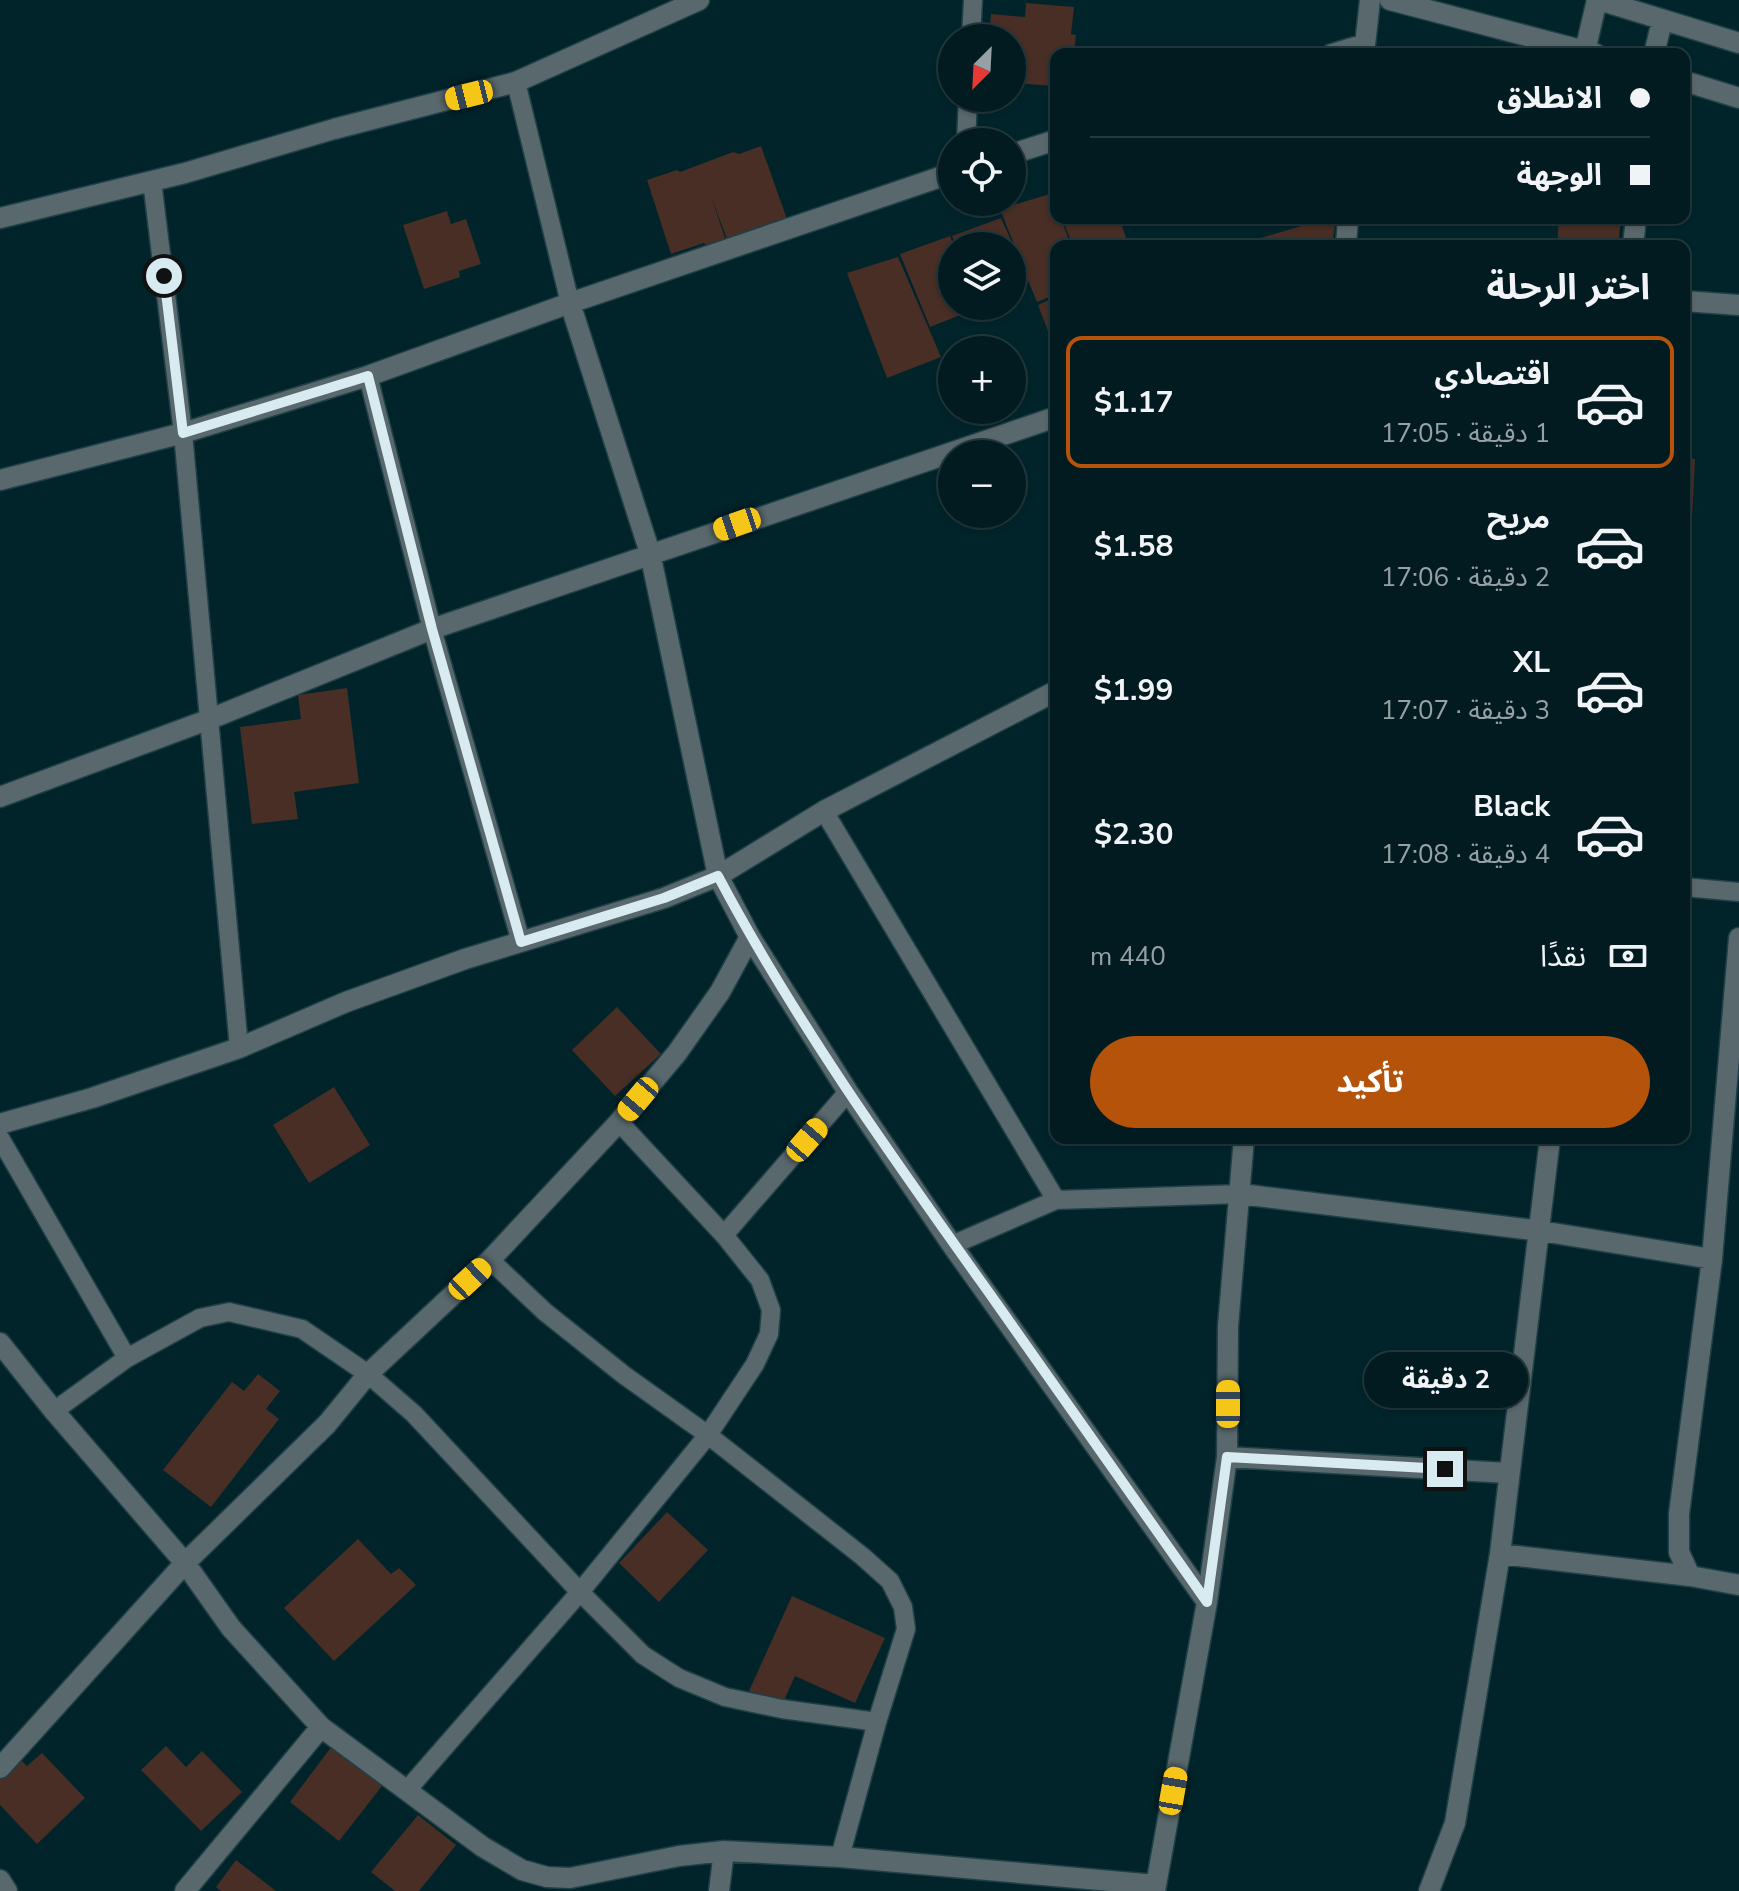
<!DOCTYPE html>
<html lang="ar">
<meta charset="utf-8">
<style>
:root{--surface:#011b20;--page:#0f282d;--text:#f1f3f6;--muted:#96a1a5;--line:#23393e;--accent:#b45309}
body{margin:0;font-family:"Nunito Sans","Noto Sans Arabic",sans-serif;background:var(--page);color:var(--text);direction:rtl;height:100vh;display:flex;flex-direction:column;font-size:30px;white-space:nowrap}
*{box-sizing:border-box;margin:0}
p{font-size:26px;color:var(--muted)}
.icon{flex:none;width:44px;height:44px;fill:none;stroke:currentColor;stroke-width:2;stroke-linecap:round;stroke-linejoin:round}
.map{position:relative;flex:1;overflow:hidden;direction:ltr}
.drawer{position:absolute;left:1050px;top:240px;width:640px;height:904px;display:flex;flex-direction:column;background:var(--surface);border-radius:16px;box-shadow:0 2px 6px #0004,0 0 0 2px var(--line);direction:rtl}
.drawer>*{flex:none}
.top-card{position:absolute;left:1050px;top:48px;width:640px;height:176px;border-radius:16px;box-shadow:0 2px 6px #0004,0 0 0 2px var(--line);direction:rtl;display:grid;align-content:center;height:176px;padding:0 40px;background:var(--surface)}
.needle{width:52px;rotate:204deg}
.tools{position:absolute;left:938px;top:24px;display:grid;gap:16px}
.tools a{display:grid;place-items:center;width:88px;height:88px;border-radius:50%;background:var(--surface);box-shadow:0 2px 6px #0004,0 0 0 2px var(--line);font-size:40px}
.end{position:absolute;width:36px;height:36px;margin:-18px;border:10px solid #d8ebf0;background:#111;box-shadow:0 0 0 4px #111}
.from{border-radius:50%}
.bubble{position:absolute;height:56px;border-radius:28px;background:var(--surface);box-shadow:0 2px 6px #0004,0 0 0 2px var(--line);font-size:26px;font-weight:700;line-height:56px;text-align:center;direction:rtl}
.car{position:absolute;width:24px;height:48px;margin:-24px -12px;border-radius:10px;box-shadow:0 0 6px 2px #0007;background:linear-gradient(#f5c518 24%,#345 0 40%,#f5c518 0 76%,#345 0 86%,#f5c518 0)}
.top-card b{display:flex;align-items:center;gap:28px;height:76px;font-size:30px}
.top-card b+b{border-top:2px solid var(--line)}
.top-card i{width:20px;height:20px;background:var(--text)}
ul{padding:0;list-style:none}
li{display:flex;align-items:center;gap:24px;height:132px;margin:0 16px 12px;padding:0 24px;border:4px solid transparent;border-radius:16px}
li div{flex:1}
li b{display:block;font-size:30px}
li em{font-style:normal;font-weight:700}
li.on{border-color:var(--accent)}
li>.icon{width:72px;height:72px;stroke-width:1.5}
h2{padding:0 40px;font-size:36px;line-height:96px}
.pay{display:flex;align-items:center;gap:20px;height:88px;padding:0 40px;font-size:30px}
.pay p{margin-inline-start:auto}
.cta{display:flex;gap:16px;margin-top:auto;padding:16px 40px}
.cta a{flex:1;height:92px;border-radius:48px;background:var(--accent);color:#fff;font-size:32px;font-weight:700;line-height:92px;text-align:center}
.map>svg:first-child{display:block}
.building{fill:#482e24}
.lines{fill:none;stroke-linecap:round;stroke-linejoin:round}
.service-casing{stroke:#1f4047;stroke-width:21}
.minor-casing{stroke:#1f4047;stroke-width:23}
.service{stroke:#59686c;stroke-width:18}
.minor{stroke:#59686c;stroke-width:20}
.route{stroke:#d8ebf0;stroke-width:10}
</style>
<div class="map">
<svg width="1739" height="1891" viewBox="0 0 1739 1891">
<rect width="100%" height="100%" fill="#01242b"/>
<path class="building" d="M1026 3 1074 7 1071 34 1076 35 1074 54H1056V86L1012 83V38H989L991 14 1025 17Z
M761 146 788 222 728 242 711 196 726 241 709 248 704 243 671 254 647 180 677 170 680 172 733 152 739 154Z
M1056 184V196L1053 197 1056 218H1061L1071 246H1056V294L1037 302 1027 278 1013 285 1016 295 1012 297V246H956L952 236 1001 218 1023 267 1000 209 1053 193 1050 186Z
M447 211 451 224 466 219 481 264 459 271 460 277 424 289 403 225Z
M1062 218H1119L1129 246H1073Z
M1329 218H1336L1332 246H1233Z
M1559 218H1621L1618 246H1557Z
M950 236 954 246 952 306H983L930 327 900 254Z
M898 257 941 357 887 378 847 273Z
M1056 297V352L1038 305Z
M1684 458 1695 459 1692 520 1684 519Z
M1684 521H1692L1688 577H1684Z
M347 688 359 783 294 792 298 819 252 824 240 727 301 719 298 695Z
M617 1007 661 1054 615 1096 572 1050Z
M334 1087 370 1145 309 1183 273 1125Z
M258 1374 280 1391 266 1409 279 1419 211 1507 163 1470 232 1382 244 1391Z
M667 1512 708 1550 659 1602 619 1563Z
M358 1539 391 1574 399 1568 416 1585 334 1661 284 1608Z
M792 1596 885 1638 855 1703 795 1676 782 1705 749 1691Z
M166 1746 186 1767 202 1751 242 1792 201 1831 141 1770Z
M332 1746 382 1786 339 1841 290 1802Z
M42 1753 85 1798 37 1844 0 1805V1779L21 1760 27 1766Z
M418 1815 456 1845 419 1891H395L371 1872Z
M236 1860 276 1891H221L216 1887Z"/>
<g class="lines">
<defs>
<path id="service" d="M971 38 973 0
M516 82 570 303
M966 142 968 98
M152 181 183 433 239 1048
M368 376 432 629 521 942
M824 811 1056 1200
M1684 887 1739 892
M0 1138 127 1358
M724 1235 848 1092
M952 1245 1056 1200 1241 1194
M490 1260 545 1312 624 1375 708 1435 862 1556 890 1581 903 1607 906 1629 877 1722 840 1857
M54 1411 127 1358 200 1318 229 1312 302 1329 368 1374 414 1414 580 1592 643 1655 679 1678 725 1697 782 1709 877 1722
M407 1790 580 1592 708 1435 755 1364 769 1334 771 1310 760 1280 724 1235 619 1122"/>
<path id="minor" d="M1390 0 1596 54
M1599 0 1739 43
M1585 51 1597 0
M1332 54 1365 44
M1364 54 1370 0
M1654 54 1662 21
M1684 81 1739 98
M1012 154 1056 140
M0 218 185 173 334 129 516 82 699 0
M1346 246 1348 218
M1633 246 1636 218
M1684 301 1739 305
M570 303 650 553 718 876 750 937 848 1092 952 1245 1207 1602
M0 480 183 433 368 376 570 303 952 173
M0 797 210 719 432 629 1056 417
M1739 938 1712 1259 1679 1514V1552L1690 1576 1739 1585
M0 1124 92 1098 239 1048 346 1002 465 959 664 898 718 876 824 811 1056 691
M1241 1194 1541 1231 1712 1259
M0 1343 54 1411 185 1563 231 1628 321 1727 483 1847 522 1870 547 1877 570 1878 679 1856 724 1851 840 1857 1156 1885
M1227 1457 1508 1473
M1500 1554 1690 1576
M0 1768 185 1563 327 1424 368 1374 490 1260 619 1122 677 1053 720 992 750 937
M0 1880 7 1891
M185 1891 321 1727
M719 1891 724 1851
M1155 1891 1207 1602 1227 1457 1228 1326 1244 1138
M1429 1891 1455 1823 1500 1554 1550 1138"/>
</defs>
<use href="#service" class="service-casing"/>
<use href="#minor" class="minor-casing"/>
<use href="#service" class="service"/>
<use href="#minor" class="minor"/>
</g>
<g class="lines">
<path class="route" d="M164 276 183 433 368 376 432 629 521 942 664 898 718 876C798 1027 898 1165 997 1304 1067 1403 1137 1503 1207 1602L1227 1457 1445 1469"/>
</g>
</svg>
<div class="tools">
<a><svg class="needle" viewBox="-14 -14 28 28"><path d="M0-13l5 13h-10z" fill="#e53935"/><path d="M0 13l5-13h-10z" fill="#96a1a5"/></svg></a>
<a><svg class="icon" aria-label="locate" viewBox="0 0 24 24"><circle cx="12" cy="12" r="6"/><path d="M12 2v4M12 18v4M2 12h4M18 12h4"/></svg></a>
<a><svg class="icon" aria-label="layers" viewBox="0 0 24 24"><path d="M12 4l9 5-9 5-9-5zM3 14l9 5 9-5"/></svg></a>
<a>+</a>
<a>−</a>
</div>
<i class="end from" style="left:164px;top:276px"></i>
<i class="end" style="left:1445px;top:1469px"></i>
<div class="bubble" style="left:1364px;top:1352px;width:164px">2 دقيقة</div>
<i class="car" style="left:469px;top:95px;rotate:256deg"></i>
<i class="car" style="left:737px;top:524px;rotate:251deg"></i>
<i class="car" style="left:638px;top:1099px;rotate:220deg"></i>
<i class="car" style="left:807px;top:1140px;rotate:41deg"></i>
<i class="car" style="left:470px;top:1279px;rotate:47deg"></i>
<i class="car" style="left:1228px;top:1404px;rotate:0deg"></i>
<i class="car" style="left:1173px;top:1791px;rotate:10deg"></i>
<div class="top-card">
<b><i class="from"></i>الانطلاق</b>
<b><i></i>الوجهة</b>
</div>
<section class="drawer">
<h2>اختر الرحلة</h2>
<ul>
<li class="on"><svg class="icon" aria-label="car" viewBox="0 0 24 24"><path d="M5 17H2v-5l4-1 3-4h7l3 4 3 1v5h-3M9 17h6M6 11h13"/><circle cx="7" cy="17" r="2"/><circle cx="17" cy="17" r="2"/></svg><div><b>اقتصادي</b><p>1 دقيقة · 17:05</p></div><em>$1.17</em></li>
<li><svg class="icon" aria-label="car" viewBox="0 0 24 24"><path d="M5 17H2v-5l4-1 3-4h7l3 4 3 1v5h-3M9 17h6M6 11h13"/><circle cx="7" cy="17" r="2"/><circle cx="17" cy="17" r="2"/></svg><div><b>مريح</b><p>2 دقيقة · 17:06</p></div><em>$1.58</em></li>
<li><svg class="icon" aria-label="car" viewBox="0 0 24 24"><path d="M5 17H2v-5l4-1 3-4h7l3 4 3 1v5h-3M9 17h6M6 11h13"/><circle cx="7" cy="17" r="2"/><circle cx="17" cy="17" r="2"/></svg><div><b>XL</b><p>3 دقيقة · 17:07</p></div><em>$1.99</em></li>
<li><svg class="icon" aria-label="car" viewBox="0 0 24 24"><path d="M5 17H2v-5l4-1 3-4h7l3 4 3 1v5h-3M9 17h6M6 11h13"/><circle cx="7" cy="17" r="2"/><circle cx="17" cy="17" r="2"/></svg><div><b>Black</b><p>4 دقيقة · 17:08</p></div><em>$2.30</em></li>
</ul>
<div class="pay"><svg class="icon" aria-label="cash" viewBox="0 0 24 24"><path d="M3 7h18v10H3z"/><circle cx="12" cy="12" r="2"/></svg>نقدًا<p>440 m</p></div>
<div class="cta"><a>تأكيد</a></div>
</section>
</div>
